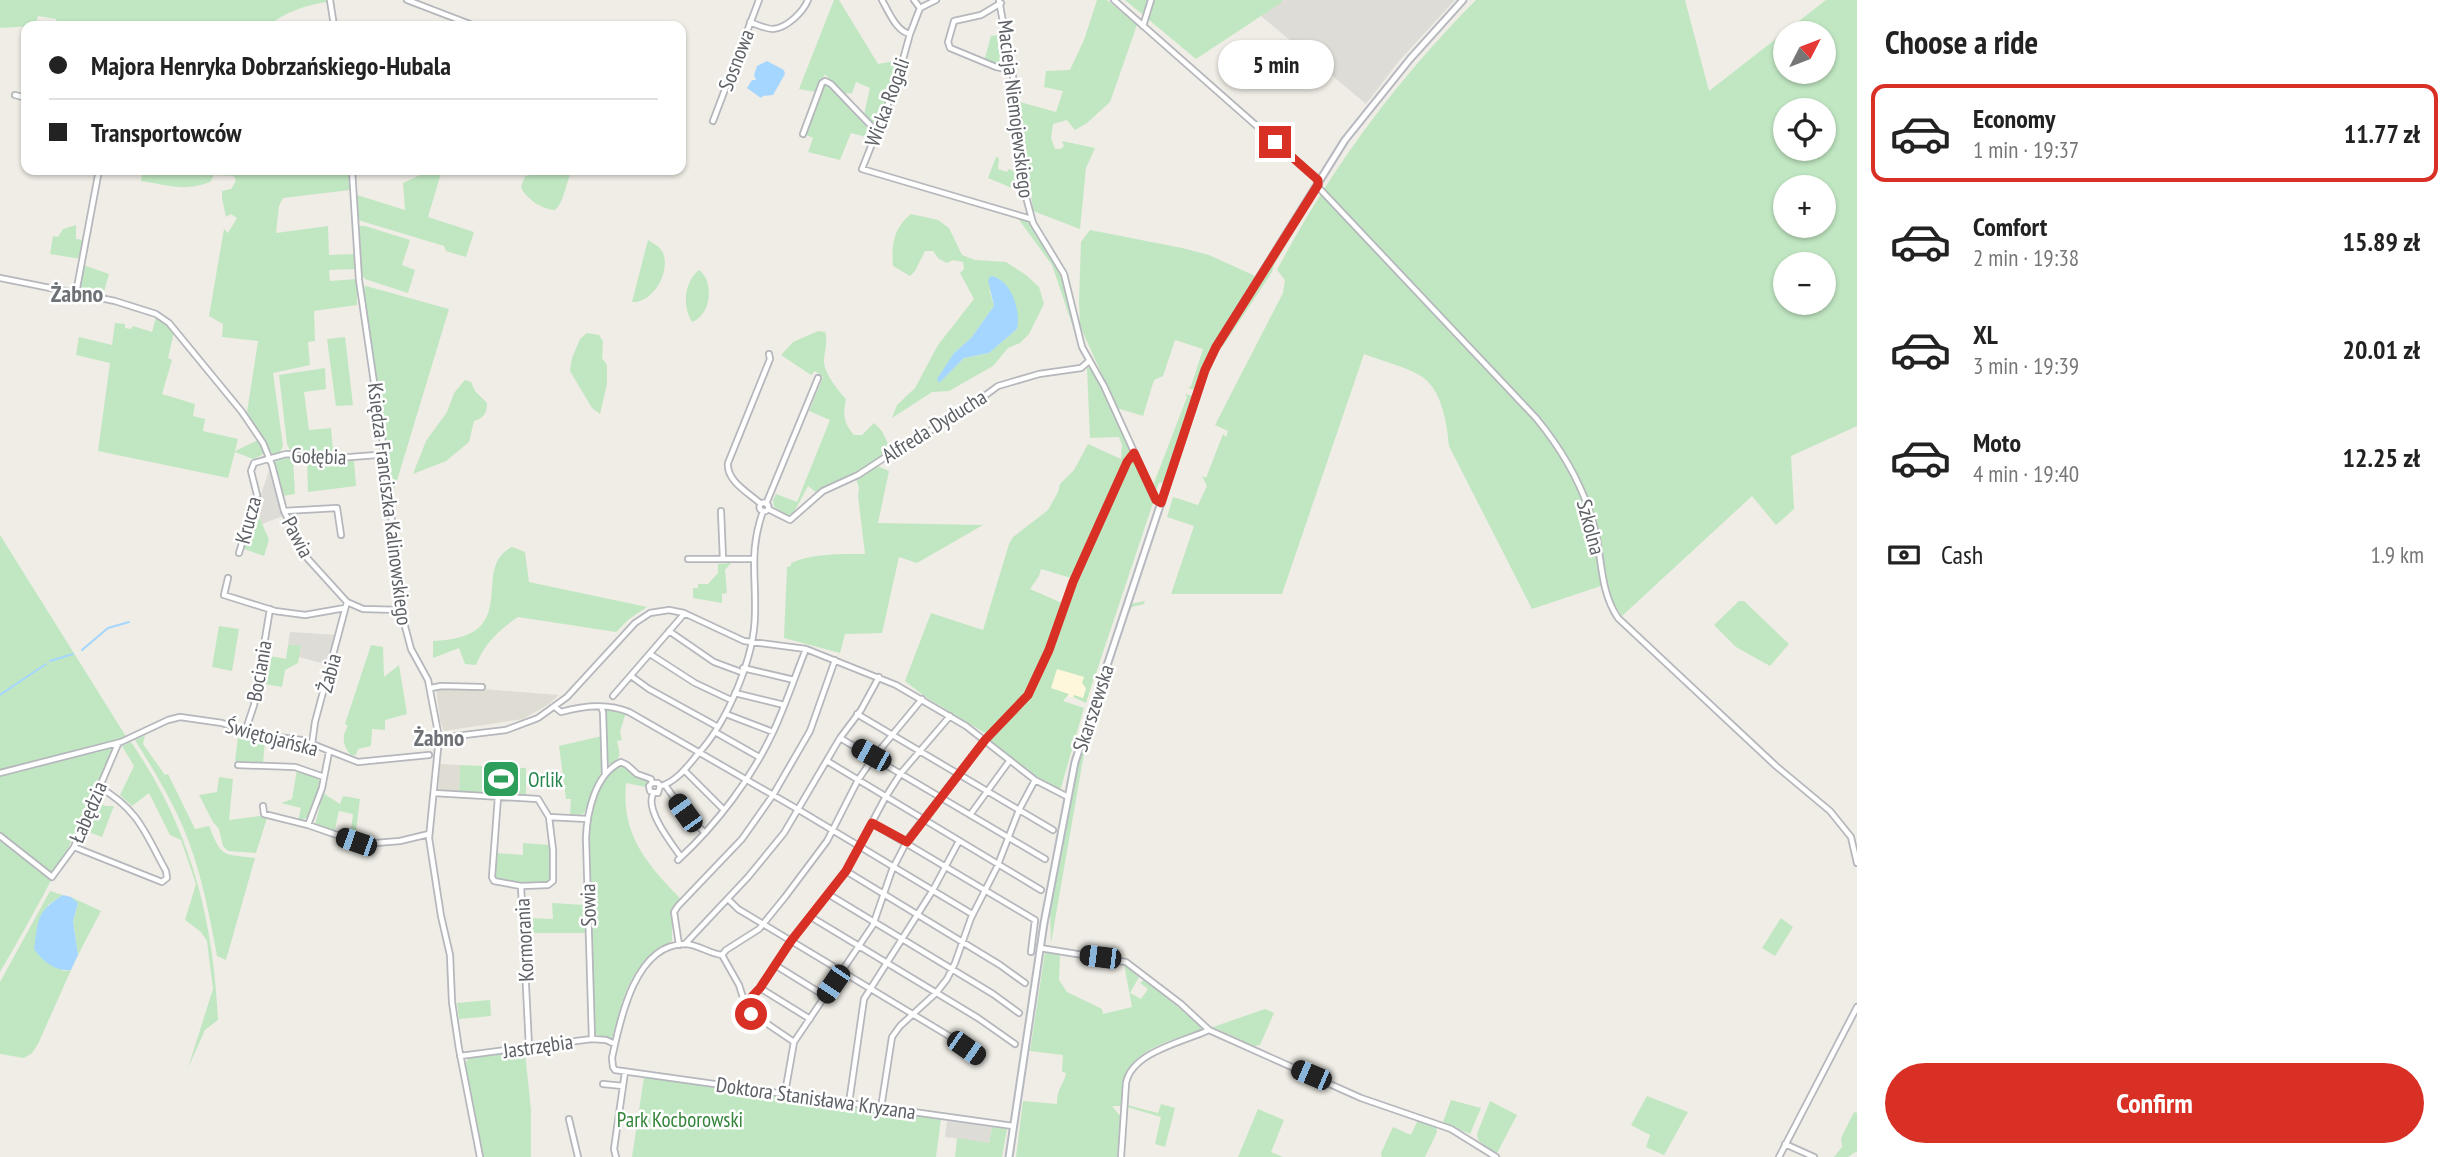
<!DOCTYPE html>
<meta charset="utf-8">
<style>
:root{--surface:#fff;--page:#f2f2f2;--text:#222;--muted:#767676;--line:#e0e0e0;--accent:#d93025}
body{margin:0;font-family:"PT Sans Narrow",sans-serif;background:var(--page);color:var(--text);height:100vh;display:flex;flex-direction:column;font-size:26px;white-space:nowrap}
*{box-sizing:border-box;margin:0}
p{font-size:23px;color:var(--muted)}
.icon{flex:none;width:38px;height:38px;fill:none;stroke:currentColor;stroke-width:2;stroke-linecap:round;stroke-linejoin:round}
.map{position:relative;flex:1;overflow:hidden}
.sheet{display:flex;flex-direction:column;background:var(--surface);width:595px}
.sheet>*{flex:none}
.banner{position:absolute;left:21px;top:21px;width:665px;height:154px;border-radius:14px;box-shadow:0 2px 5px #0004;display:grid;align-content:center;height:154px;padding:0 28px;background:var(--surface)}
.needle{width:46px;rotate:48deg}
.fabs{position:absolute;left:1773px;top:21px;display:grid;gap:14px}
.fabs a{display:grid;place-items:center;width:63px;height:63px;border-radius:50%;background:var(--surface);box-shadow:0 2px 5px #0004;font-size:35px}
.end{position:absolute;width:32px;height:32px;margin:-16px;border:9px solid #d93025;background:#fff;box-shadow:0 0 0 4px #fff}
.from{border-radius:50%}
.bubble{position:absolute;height:49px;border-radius:24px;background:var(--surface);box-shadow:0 2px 5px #0004;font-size:23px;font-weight:700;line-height:49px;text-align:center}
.car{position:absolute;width:21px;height:42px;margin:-21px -10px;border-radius:9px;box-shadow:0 0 5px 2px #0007;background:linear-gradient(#222 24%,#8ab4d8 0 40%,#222 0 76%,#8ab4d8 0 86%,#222 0)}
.banner b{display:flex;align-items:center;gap:24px;height:66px;font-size:26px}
.banner b+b{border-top:2px solid var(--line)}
.banner i{width:18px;height:18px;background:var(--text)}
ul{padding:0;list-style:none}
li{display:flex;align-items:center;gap:21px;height:98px;margin:0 14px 10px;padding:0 14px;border:4px solid transparent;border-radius:14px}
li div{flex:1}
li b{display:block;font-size:26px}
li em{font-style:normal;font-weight:700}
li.on{border-color:var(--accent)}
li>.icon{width:63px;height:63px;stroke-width:1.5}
h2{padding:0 28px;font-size:32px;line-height:84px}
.pay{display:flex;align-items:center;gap:18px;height:77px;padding:0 28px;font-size:26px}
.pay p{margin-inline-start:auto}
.button{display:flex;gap:14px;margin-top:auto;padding:14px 28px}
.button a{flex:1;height:80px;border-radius:42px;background:var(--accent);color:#fff;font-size:28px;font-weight:700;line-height:80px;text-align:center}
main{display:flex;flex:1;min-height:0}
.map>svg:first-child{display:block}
.commercial{fill:#fef7db}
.industrial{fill:#dedcd7}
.education{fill:#dfdcd3}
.green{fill:#c1e7c2;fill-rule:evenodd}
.water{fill:#a5d6ff}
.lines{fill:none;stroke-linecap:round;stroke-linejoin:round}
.stream{stroke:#a5d6ff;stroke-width:2}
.minor-casing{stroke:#b5b7bc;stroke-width:8}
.secondary-casing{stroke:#b6b9bf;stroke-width:9}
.minor{stroke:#fff;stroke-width:4.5}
.secondary{stroke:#fff;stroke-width:5}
.route{stroke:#d93025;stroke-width:9}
.labels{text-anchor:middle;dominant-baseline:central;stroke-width:5;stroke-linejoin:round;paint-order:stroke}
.street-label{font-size:21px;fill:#5d6065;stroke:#fff}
.leisure-label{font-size:21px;fill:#27864d;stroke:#fff;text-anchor:start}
.park-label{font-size:21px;fill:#34853a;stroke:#fff}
.neighbourhood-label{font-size:23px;font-weight:bold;fill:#6e7277;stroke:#fff}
.quarter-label{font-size:24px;font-weight:bold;fill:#6e7277;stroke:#fff}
</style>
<main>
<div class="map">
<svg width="1857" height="1157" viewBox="0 0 1857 1157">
<rect width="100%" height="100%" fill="#efede5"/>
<path class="commercial" d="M1047 662 1095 677 1088 698 1083 701 1042 688Z"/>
<path class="industrial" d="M1283 0H1455L1399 61 1366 104 1261 16Z
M270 468 283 516 262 524 256 509Z
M290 632 337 635 329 665 299 657 301 645H288Z
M947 1121 992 1127 989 1143 945 1137Z"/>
<path class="education" d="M436 687 483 689 559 695 549 704 523 719 444 731 440 721Z
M440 764 460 765 459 792 438 791Z"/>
<path class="green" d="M0 0H327V2C306 5 285 12 268 26H57L56 19 38 16 35 26 0 28Z
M834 0H839L878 64 900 60 907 37 908 38 898 73 876 126 868 123 870 120 864 115 870 88 856 82 852 93 841 94 825 74 816 92 799 89Z
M1097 0H1107L1137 25 1110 102 1087 123 1075 130 1067 120 1053 124 1051 138 1055 149H1061L1064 146 1062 141 1095 148 1086 168 1080 229 1033 211 1020 102 1056 112 1063 91 1044 87 1046 71 1070 70 1084 40Z
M1125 0H1282V2L1196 59Z
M1476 0H1685L1709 91 1826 0H1857V426L1791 456 1794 509 1776 525 1752 496 1622 616 1612 601 1607 584 1532 609 1449 446C1447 424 1442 389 1421 376 1404 366 1382 361 1364 354L1282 594H1171L1194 526 1167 517 1173 497 1198 505 1207 486 1202 476 1206 478 1223 434 1226 437 1228 431 1215 425 1283 293 1285 280 1277 270C1332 167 1394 83 1476 0ZM1785 33H1824V72H1785ZM1785 110H1824V149H1785ZM1785 187H1824V226H1785ZM1785 264H1824V303H1785Z
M1005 34 1009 67 984 61 991 36Z
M824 84 829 85 870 131V138L851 133 840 160 808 152 813 138 806 135Z
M996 157 999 158 998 169 1007 172 1009 169 1022 174 1024 193 988 178Z
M143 170H349L350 190 283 198 279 206 276 233 328 226 329 255 356 254V269L329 270 330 281 357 279V305L314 311 315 341 308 342 310 365 273 373 283 446 280 452 272 454 247 412 258 341 222 337 223 324 209 316 224 229 228 233 237 218 231 214 226 217 222 198V191L231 189 236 181 234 176 214 175 210 182C183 192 168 185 141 181Z
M423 170H442L428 217 474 232 466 257 446 251 444 246 358 220 357 195 405 210 403 183 420 175Z
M547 170H572C566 182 564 203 555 210 543 210 525 198 521 187L525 176 542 173Z
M1303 212H1306L1274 265 1272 272 1223 346 1221 345 1223 340Z
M911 214 938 220 949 228 962 255 975 260 1006 262 1026 275 1039 287 1044 304 1029 334 1020 343 1008 348 993 366 949 391 932 392 892 418 897 405 915 388 938 345 974 299 960 273 964 269 963 262 953 260 947 263 939 259 933 251H925L915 271 910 276 893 266C891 245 894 227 911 214ZM989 289 1017 329 989 353 964 358 939 382 954 353 971 338 994 306Z
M1017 217 1030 222 1061 271 1068 289 1075 333 1052 265Z
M76 225V239L84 240 81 259 50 254 53 236 58 237 63 229Z
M359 226H365L410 240 402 265 415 270 408 293 365 279 362 275Z
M1090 230 1182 248 1209 255 1253 275 1256 279 1214 346 1196 390 1188 388 1191 386 1203 349 1175 340 1163 376 1154 380 1143 416 1117 408 1080 326 1079 301 1081 242Z
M648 240C654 244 663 248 664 256 669 275 652 303 632 302Z
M83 265 109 274 103 295 83 292 79 286Z
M699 270C715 282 711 315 692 322 682 306 684 282 699 270Z
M366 286 449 309 392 497 362 289Z
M156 317 165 321 174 332 168 358 172 360 162 394 195 404 193 416 205 419 203 431 238 439 235 451 258 440 264 451 262 455 253 459 235 452 228 478 98 451 110 363 76 355 79 337 112 345 115 323 125 324V328L131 329 133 326 152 332Z
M818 331 825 332C828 342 825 349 824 360 823 372 838 390 846 399 843 415 843 422 854 435H862L874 423 882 431 891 450 857 473 830 484 817 493 808 486 793 514 787 515 774 507 773 500 776 494 797 502 830 420 809 411 823 377 815 371 811 375 781 355 793 342Z
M587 333 599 335 603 341 602 358 607 365V384L600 414 592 408 570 371 572 358 580 339Z
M345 337 353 405 336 406 327 339Z
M325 368 326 389 304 392 309 430 331 428 333 451 330 455 291 452 287 444 279 375Z
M1087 368H1091L1094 372 1131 450 1127 458 1075 574 1071 578 1041 569 1039 576 1030 589 1062 603 1046 655 1027 694 988 735 924 696 905 681 931 613 983 630 1009 544 1013 537 1048 510 1058 492 1060 484 1074 470 1088 444 1121 459 1122 445 1119 437 1090 438Z
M465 380 471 382 475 391 487 403C487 413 484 418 474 421L469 442 446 461 413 474 426 441 447 412 454 393Z
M1185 394 1194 396 1165 482 1159 483 1155 493 1151 484 1154 483 1187 397Z
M293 458 295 494 282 496 274 464 276 459Z
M1134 458 1154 500 1086 703 1073 697 1074 695 1083 698 1086 688 1082 683 1084 677 1057 669 1051 688 1069 694 1063 701 1084 708 1060 791 1040 780 990 740 1029 695 1125 469Z
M307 459 354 461 356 486 308 492Z
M875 465 889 471 878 523 983 525 917 563 899 557 882 633 845 634 840 653 784 638 787 567 791 566V563C814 553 839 554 865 554L858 496 859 488 856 478Z
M256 509 269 540 264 556 244 549Z
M0 535 127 738 122 741C83 819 44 898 0 972Z
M512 547 525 552 529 582 647 607 629 619 616 632 518 617C500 629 484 644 476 665L465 664 459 648 433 658V641C526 638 468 569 512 547Z
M731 563 725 570 727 593 722 594V603L693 598V588H698V584H708L718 573V564Z
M1145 601 1144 604 1132 607 1127 616 1085 748 1051 943 1050 912 1075 775 1085 735 1130 604Z
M1739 601H1744L1789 644 1770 666 1736 647 1714 625Z
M219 626 239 629 232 671 212 667Z
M288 645H301L298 663 285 670 282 687 259 683 264 655 286 659Z
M371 645 383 647 384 677 399 665 407 714 385 720V730L372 729 371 746 358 749 356 755H351C343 747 341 736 348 726L345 724Z
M605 708 626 712 620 732 622 740 617 741C620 754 622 758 610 765L608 763Z
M145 735 143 744 165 775 168 774 195 829 209 826C222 858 222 854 255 858L226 960 217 956C210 918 203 881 190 845 177 808 156 774 135 740Z
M602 736C604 775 601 779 584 813L581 815 570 814 571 799H566L559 746Z
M238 737 265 740 263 763 235 761Z
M131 742C190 828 213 916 218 1020L205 1030 188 1068 213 989 207 941 201 932 185 920 196 884 181 840 170 835 149 793 132 806 120 795 134 766 122 746Z
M460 765 526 768V795L459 792Z
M622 765 640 778 649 781 646 787 626 783C621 834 646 863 680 898L672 909V941C631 959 623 998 612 1038L594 1035 589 828C592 810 601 769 622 765Z
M297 770 317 777 321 783C316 797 315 819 298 821L301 808 281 803 292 799Z
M219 777 233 779 229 820 260 816 267 818 256 853 228 851 223 846 219 829 213 822 199 795 217 792Z
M323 793 340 804 343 796 360 799 355 839 350 837 353 814 339 811 334 833 315 825Z
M96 800 105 806H114L102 837 84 830Z
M523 843 550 845 552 879 549 882H502L494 876 497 853 523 855Z
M50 891 63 895 48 905 63 971 71 970 38 1044 32 1053 24 1058 0 1054V982Z
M71 897 101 911 78 955 73 921 78 903Z
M552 903 585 905 586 933H526V918L553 919Z
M1781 918 1793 927 1775 956 1762 948Z
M1045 952 1060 955 1059 980 1067 992 1102 1009 1103 1014 1132 1007 1124 964 1139 977 1130 993 1141 999 1148 989 1140 983 1144 980 1199 1024 1202 1028 1199 1032C1175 1038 1132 1050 1124 1078 1122 1086 1123 1097 1122 1106H1112L1121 1117 1117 1157H1016L1023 1101 1057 1104C1057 1087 1064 1085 1066 1073L1062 1072 1063 1055 1030 1051Z
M490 1000 491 1016 459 1019 457 1003Z
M1265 1009 1274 1013 1260 1045 1254 1046 1213 1027Z
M525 1052 531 1110V1157H483L463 1066 469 1058Z
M644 1077 941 1119 936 1157H632Z
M1647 1096 1688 1112 1664 1155 1646 1147 1650 1135 1631 1125Z
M1451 1100 1481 1108 1470 1134 1443 1122Z
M1490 1101 1517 1115 1496 1155 1478 1140 1477 1134Z
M1161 1104 1175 1108 1165 1147 1155 1144 1161 1117 1127 1107V1105L1158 1113Z
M1258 1109 1284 1120 1271 1152 1283 1157H1238Z
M1854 1112 1857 1113V1151L1848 1157H1834L1842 1147 1841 1138Z
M1418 1120 1436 1126 1437 1132 1425 1157H1382L1381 1153 1393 1127 1411 1135Z
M992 1127 1007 1129 1002 1157H955L957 1138 989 1143Z"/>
<path class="water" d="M767 61 784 70 785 74 773 95 763 96 761 98 747 88 752 80H756L754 75 757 66Z
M991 276C1012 280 1021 311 1017 329L989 353 964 358 939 383 937 379 954 353 971 338 994 306 988 280Z
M63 895 71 897 78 903 73 921 78 955 71 970C56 972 42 961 34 949 39 919 35 913 63 895Z"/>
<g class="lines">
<path class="stream" d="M82 650 108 628 129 622
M50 661 73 654
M0 695 46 664"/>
<defs>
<path id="minor" d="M330 0 334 26
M407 0 475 26
M882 0C889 12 896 31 910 34L920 8 936 0
M914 0 920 8
M999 0 1015 88 1026 197 1033 223 1064 274 1082 347 1104 386 1156 500 1161 503
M1114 0 1318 180 1319 188 1536 418C1564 452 1586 491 1596 534 1602 563 1601 593 1618 618L1776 766 1830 811 1851 837 1857 863
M1001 3 981 15 954 21 948 42 950 48 996 67 1012 70
M750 22C757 25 766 29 773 29 787 28 803 12 808 0
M1143 26 1151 0
M910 34 897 81 862 169 1031 219
M15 95 26 98
M713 121 759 0
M803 134 822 83 825 81 831 84 876 131
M352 170 359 280 385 458 402 615 411 649 428 680 439 738 429 838 441 916 450 955 452 1002 459 1049 480 1157
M0 278 115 301 156 314 169 323 242 412 263 443 272 465 284 511 308 559 347 602 363 609 401 610
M76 293 99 170
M759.5 507a4.5 4.5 0 1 1 9 0a4.5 4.5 0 1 1-9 0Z
M761 504C749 493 726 481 728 463L770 359 769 354
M766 504 818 378
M768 509 790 520 823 491 858 475 910 441 953 419 998 386 1039 374 1081 368 1089 361
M284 511 337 508 341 535
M721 511 723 559
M239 553 257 495 251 471 254 463 286 454 337 458 377 455 385 458
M688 559H752
M228 578 224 595 275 611 305 615 345 608
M669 631 714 662 741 672
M650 654 695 683 731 700
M743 668 794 680
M631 676 649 689 718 727
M431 688 441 686 482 687
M735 693 784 705
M613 696 684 614
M555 707 561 712C582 706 608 703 629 712L799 810 972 914
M601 707 603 712 605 775
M726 714 773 732
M857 714 1053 830
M245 732 254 705 270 609
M715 732 759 757
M439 738 506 730 538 718 567 697 635 623 650 613 669 610 684 613 744 641 806 649 896 685 966 726 1035 780 1068 797
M840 738 1045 859
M312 744 315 722 347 602
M827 761 1041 890
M238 765 295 767 324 777
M684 770 724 810
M0 773 121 742 168 720 180 717 222 723 251 734 302 740 358 762 429 755
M665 785 685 813 705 833
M660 786 658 783H652L649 786 650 791 658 793 660 786C675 783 688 766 697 755 727 723 755 657 755 613 756 572 749 552 763 511
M434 793 538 799 549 817
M653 794C645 810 671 843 681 857
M498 797 492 877 494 881 521 886
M263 806 264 814 308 825 363 844 400 841 429 834
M970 815 1010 760
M872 823 1035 920 1031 952
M308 825 322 788 329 752
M0 836 52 877 74 847 118 744
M74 847 162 882 167 878 166 871C145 833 139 810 99 787
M678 860C717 824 752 778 774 730 786 704 795 676 806 649
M846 871 1000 965 1025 983
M828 894 993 994 1019 1013
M728 899 738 909 954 1039 978 1056
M811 917 978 1018 1015 1044
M685 944 748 877 784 833 840 738 861 710 879 677
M679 945 674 912 678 906 742 839 773 795 810 731 835 660
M1040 948 1126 962 1181 1004 1209 1030
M722 955 726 950 759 929 785 897 827 841 858 780 874 757 922 699
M775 965 825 996
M760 988 810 1019
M738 1012 760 988 791 941 846 871 885 798 901 773 950 716
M592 1039 586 838C587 812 595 774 621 762L627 765 637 774 651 779 652 783
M794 1042 873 925 892 870 908 839 985 740 1028 695 1049 650 1073 582 1127 462 1134 453
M529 1047 521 886 548 885 553 881V850L549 817 587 819
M460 1056 592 1039 606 1040 615 1044
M603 1084 623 1086
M785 1093 794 1042 747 1010 739 985 722 955C710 954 699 945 686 944 635 943 620 1020 612 1058L613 1067 615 1070 1013 1126
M849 1103 864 999 933 890 959 841
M881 1108 892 1037 900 1026 936 993 947 979 955 963 971 918 997 867 1019 810 1035 780
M569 1119 578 1157
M1785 1144 1814 1157
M616 1157 614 1149 625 1072
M1121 1157 1126 1083C1132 1052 1183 1042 1209 1030L1361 1098 1451 1129 1496 1157
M1779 1157 1857 1007"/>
<path id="secondary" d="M1009 1157 1044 923 1075 762 1205 370 1216 347 1345 140 1410 59 1463 0"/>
</defs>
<use href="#minor" class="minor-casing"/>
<use href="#secondary" class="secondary-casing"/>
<use href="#minor" class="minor"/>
<use href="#secondary" class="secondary"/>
</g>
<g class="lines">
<path class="route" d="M751 1014 744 1005 760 988 791 941 846 871 872 823 907 842 985 740 1028 695 1049 650 1073 582 1127 462 1134 453 1156 500 1161 503 1205 370 1216 347 1318 185V180L1275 142"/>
</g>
<defs>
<symbol id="stadium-square" viewBox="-11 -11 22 22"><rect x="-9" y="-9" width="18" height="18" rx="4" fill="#2e9e5b" stroke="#fff"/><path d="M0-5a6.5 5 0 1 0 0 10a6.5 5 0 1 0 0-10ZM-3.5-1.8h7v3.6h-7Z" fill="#fff"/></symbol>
</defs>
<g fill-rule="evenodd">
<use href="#stadium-square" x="479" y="757" width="44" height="44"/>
</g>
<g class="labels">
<g class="street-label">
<text transform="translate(736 60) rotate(-69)">Sosnowa</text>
<text transform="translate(887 102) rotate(-70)">Wicka Rogali</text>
<text transform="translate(1016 109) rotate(83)">Macieja Niemojewskiego</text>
<text transform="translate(934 426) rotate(-32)">Alfreda Dyducha</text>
<text transform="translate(319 456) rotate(2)">Gołębia</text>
<text transform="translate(390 504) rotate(83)">Księdza Franciszka Kalinowskiego</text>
<text transform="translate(248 520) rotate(-75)">Krucza</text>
<text transform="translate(1591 527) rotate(75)">Szkolna</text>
<text transform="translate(298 537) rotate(62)">Pawia</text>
<text transform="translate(259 671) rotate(-80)">Bociania</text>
<text transform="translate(329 673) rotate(-75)">Żabia</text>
<text transform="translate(1093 708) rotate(-72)">Skarszewska</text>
<text transform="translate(272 737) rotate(15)">Świętojańska</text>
<text transform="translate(88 812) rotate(-67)">Łabędzia</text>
<text transform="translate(588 905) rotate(-91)">Sowia</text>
<text transform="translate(524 940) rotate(-93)">Kormorania</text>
<text transform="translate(538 1046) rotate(-8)">Jastrzębia</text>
<text transform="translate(816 1098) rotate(8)">Doktora Stanisława Kryzana</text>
</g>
<g class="leisure-label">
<text x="528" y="779">Orlik</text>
</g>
<g class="park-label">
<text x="680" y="1119">Park Kocborowski</text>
</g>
<g class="neighbourhood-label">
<text x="439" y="737">Żabno</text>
</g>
<g class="quarter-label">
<text x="77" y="293">Żabno</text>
</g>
</g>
</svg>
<div class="fabs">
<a><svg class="needle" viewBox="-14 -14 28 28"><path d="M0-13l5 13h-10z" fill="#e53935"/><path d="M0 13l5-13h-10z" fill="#767676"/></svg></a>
<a><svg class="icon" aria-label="locate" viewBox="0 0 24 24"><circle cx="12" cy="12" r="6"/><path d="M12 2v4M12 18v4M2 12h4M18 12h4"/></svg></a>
<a>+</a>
<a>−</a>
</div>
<i class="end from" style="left:751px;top:1014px"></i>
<i class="end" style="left:1275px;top:142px"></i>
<div class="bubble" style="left:1218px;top:40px;width:116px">5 min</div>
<i class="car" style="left:871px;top:755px;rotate:299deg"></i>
<i class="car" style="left:685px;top:813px;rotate:324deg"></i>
<i class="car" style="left:356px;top:842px;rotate:289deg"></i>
<i class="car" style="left:1100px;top:957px;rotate:277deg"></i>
<i class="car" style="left:833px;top:984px;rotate:214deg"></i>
<i class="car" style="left:966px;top:1048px;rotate:125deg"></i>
<i class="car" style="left:1311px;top:1075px;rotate:293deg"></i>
<div class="banner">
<b><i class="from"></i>Majora Henryka Dobrzańskiego-Hubala</b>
<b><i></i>Transportowców</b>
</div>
</div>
<section class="sheet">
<h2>Choose a ride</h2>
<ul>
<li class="on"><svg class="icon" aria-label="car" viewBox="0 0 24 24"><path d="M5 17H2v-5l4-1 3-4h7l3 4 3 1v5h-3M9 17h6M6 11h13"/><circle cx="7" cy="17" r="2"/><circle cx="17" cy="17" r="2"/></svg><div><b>Economy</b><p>1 min · 19:37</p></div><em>11.77 zł</em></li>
<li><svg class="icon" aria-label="car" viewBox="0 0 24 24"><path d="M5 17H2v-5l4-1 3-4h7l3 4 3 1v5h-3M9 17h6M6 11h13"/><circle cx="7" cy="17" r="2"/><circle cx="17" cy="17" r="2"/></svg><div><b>Comfort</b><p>2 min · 19:38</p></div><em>15.89 zł</em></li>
<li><svg class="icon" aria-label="car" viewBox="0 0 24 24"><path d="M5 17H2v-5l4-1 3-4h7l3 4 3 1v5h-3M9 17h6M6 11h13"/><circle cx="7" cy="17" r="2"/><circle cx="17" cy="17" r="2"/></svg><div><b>XL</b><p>3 min · 19:39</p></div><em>20.01 zł</em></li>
<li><svg class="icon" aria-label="car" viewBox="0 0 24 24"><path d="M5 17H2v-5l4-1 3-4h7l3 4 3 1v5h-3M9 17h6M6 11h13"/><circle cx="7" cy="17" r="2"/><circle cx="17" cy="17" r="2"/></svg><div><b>Moto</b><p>4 min · 19:40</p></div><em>12.25 zł</em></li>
</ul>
<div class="pay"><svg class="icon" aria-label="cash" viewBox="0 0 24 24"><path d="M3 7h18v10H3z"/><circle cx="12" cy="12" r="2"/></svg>Cash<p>1.9 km</p></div>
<div class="button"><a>Confirm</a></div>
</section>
</main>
